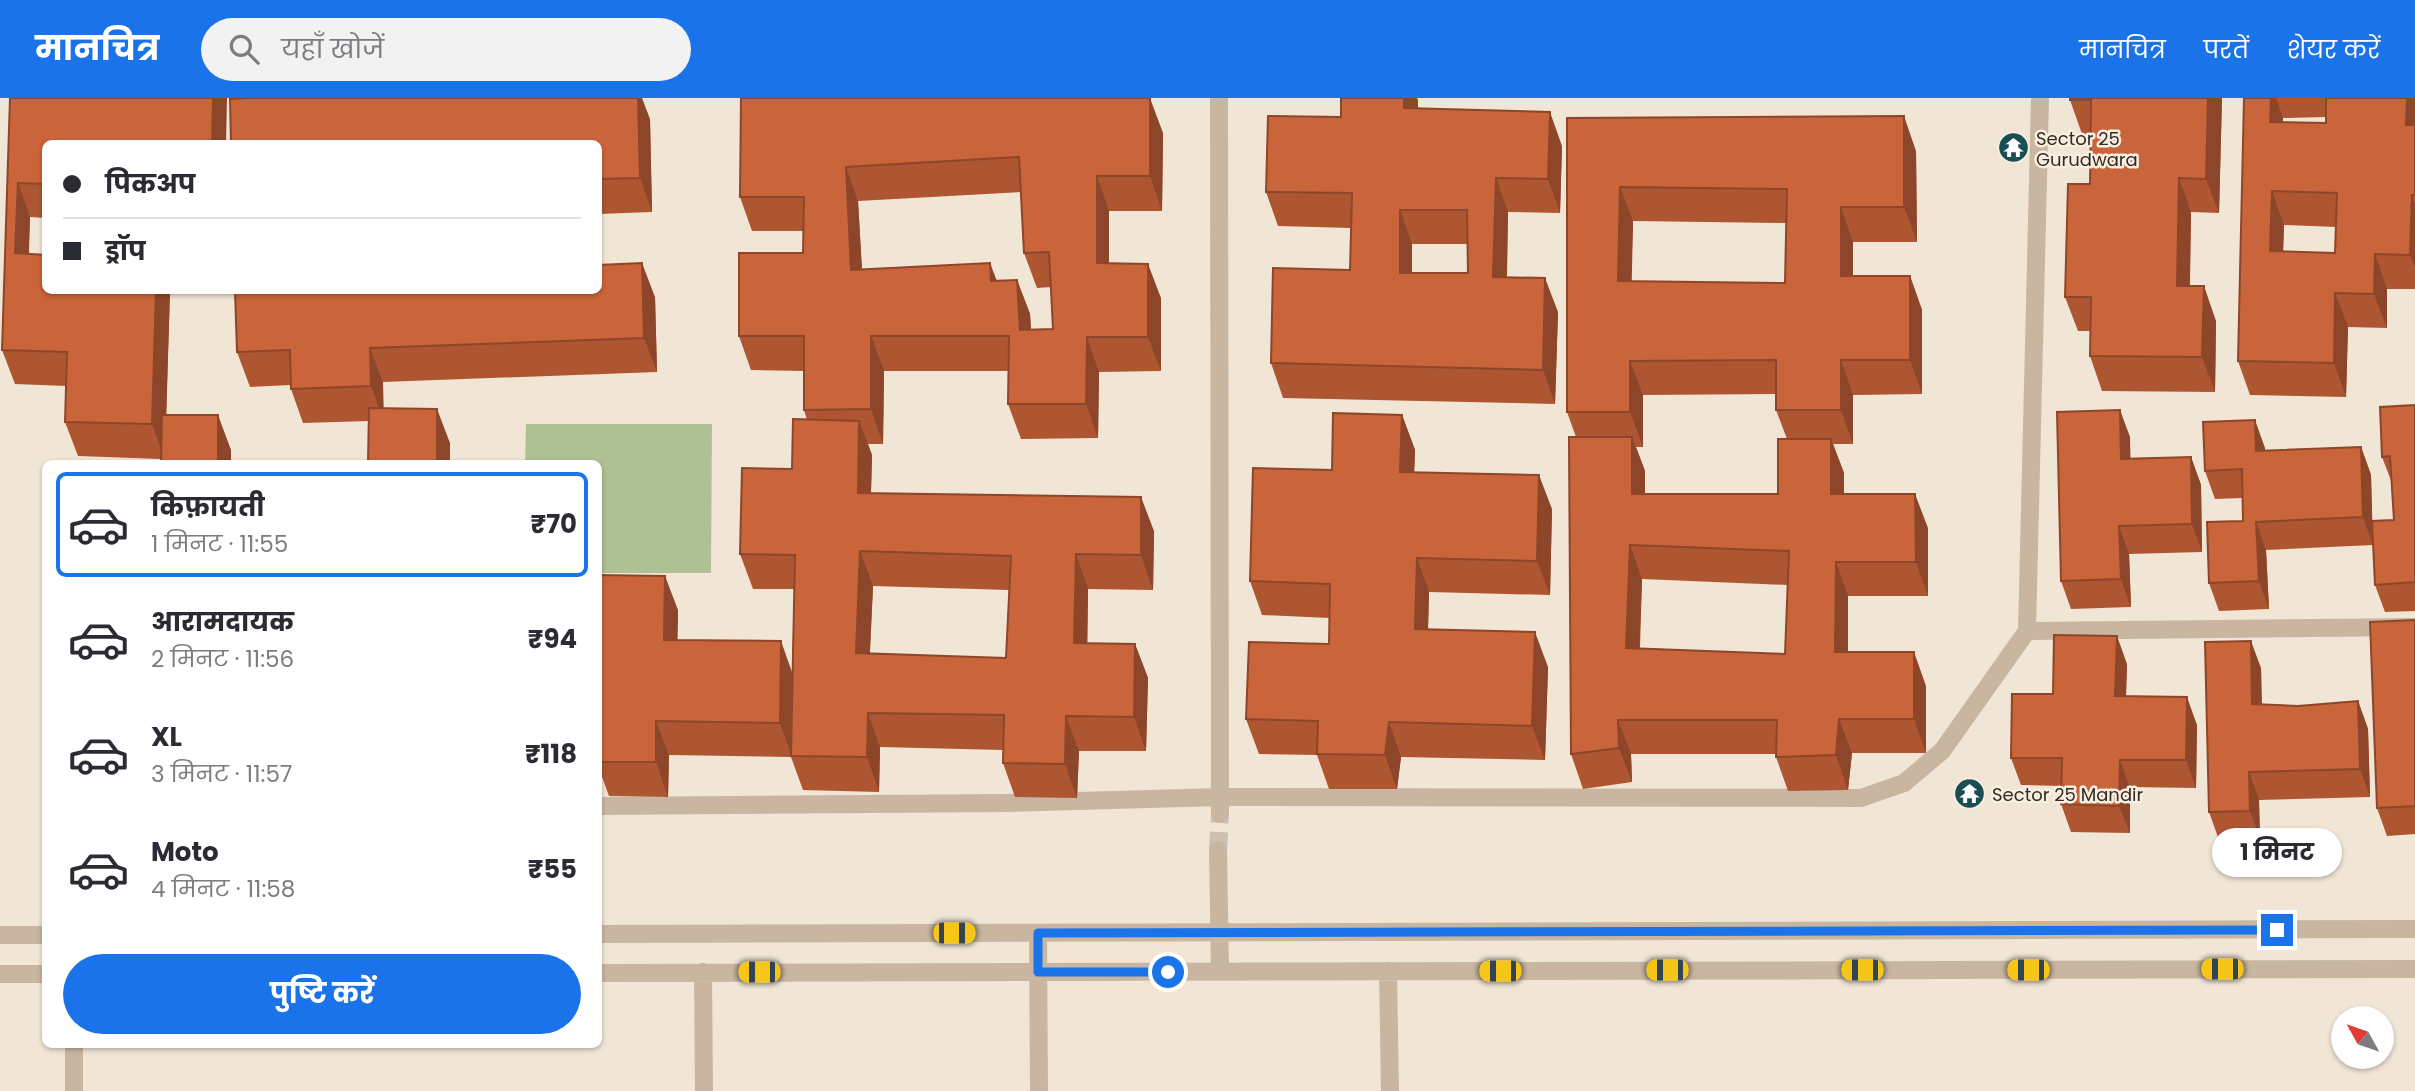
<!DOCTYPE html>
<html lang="hi">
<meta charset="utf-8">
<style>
:root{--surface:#fff;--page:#f2f2f3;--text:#2b2b33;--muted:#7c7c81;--line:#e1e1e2;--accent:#1a73e8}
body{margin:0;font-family:Poppins,"Noto Sans Devanagari",sans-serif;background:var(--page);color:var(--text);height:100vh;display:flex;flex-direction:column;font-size:26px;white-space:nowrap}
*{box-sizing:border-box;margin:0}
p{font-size:23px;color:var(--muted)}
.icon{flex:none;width:38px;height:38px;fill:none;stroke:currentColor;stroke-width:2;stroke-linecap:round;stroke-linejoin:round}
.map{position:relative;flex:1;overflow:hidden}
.details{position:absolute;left:42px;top:362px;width:560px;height:588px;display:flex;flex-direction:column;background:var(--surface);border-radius:10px;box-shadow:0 2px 5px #0004}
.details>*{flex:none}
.banner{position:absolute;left:42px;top:42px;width:560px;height:154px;border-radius:10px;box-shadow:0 2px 5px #0004;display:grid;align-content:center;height:154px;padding:0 21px;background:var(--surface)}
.needle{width:46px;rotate:310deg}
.fabs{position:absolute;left:2331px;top:908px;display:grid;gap:14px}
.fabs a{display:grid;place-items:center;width:63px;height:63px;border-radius:50%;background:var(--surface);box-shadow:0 2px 5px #0004;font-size:35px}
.end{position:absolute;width:32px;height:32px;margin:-16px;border:9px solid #1a73e8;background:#fff;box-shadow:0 0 0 4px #fff}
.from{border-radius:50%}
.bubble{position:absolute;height:49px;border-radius:24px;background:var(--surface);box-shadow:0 2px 5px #0004;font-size:23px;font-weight:700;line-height:49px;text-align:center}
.car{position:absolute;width:21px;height:42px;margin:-21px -10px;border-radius:9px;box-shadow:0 0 5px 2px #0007;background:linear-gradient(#f5c518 24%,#345 0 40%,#f5c518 0 76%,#345 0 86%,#f5c518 0)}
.banner b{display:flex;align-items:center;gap:24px;height:66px;font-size:26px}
.banner b+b{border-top:2px solid var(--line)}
.banner i{width:18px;height:18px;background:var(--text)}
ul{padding:12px 0 0;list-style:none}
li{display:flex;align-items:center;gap:21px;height:105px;margin:0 14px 10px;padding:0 7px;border:4px solid transparent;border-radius:10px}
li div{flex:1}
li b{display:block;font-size:26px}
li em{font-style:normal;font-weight:700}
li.active{border-color:var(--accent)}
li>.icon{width:63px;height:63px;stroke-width:1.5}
.button{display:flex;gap:14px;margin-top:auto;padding:14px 21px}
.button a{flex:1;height:80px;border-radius:42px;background:var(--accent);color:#fff;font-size:28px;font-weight:700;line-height:80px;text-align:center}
header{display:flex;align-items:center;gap:42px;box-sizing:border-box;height:98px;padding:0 35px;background:var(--accent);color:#fff}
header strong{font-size:33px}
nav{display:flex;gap:38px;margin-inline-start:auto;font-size:24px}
.search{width:490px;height:63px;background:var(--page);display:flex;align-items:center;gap:18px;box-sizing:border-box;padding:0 24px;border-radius:38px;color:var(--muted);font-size:26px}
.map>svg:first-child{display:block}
.green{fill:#b0c095}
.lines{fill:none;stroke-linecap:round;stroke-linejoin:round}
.minor-tunnel{stroke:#cbc0b2;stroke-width:18;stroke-dasharray:18 9;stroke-linecap:butt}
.minor{stroke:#c9b6a1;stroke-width:18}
.wall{fill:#ae5632;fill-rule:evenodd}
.shaded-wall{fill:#8d4629}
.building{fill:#ca643a;stroke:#8d4629;stroke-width:2;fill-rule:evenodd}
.route{stroke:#1a73e8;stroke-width:9}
.labels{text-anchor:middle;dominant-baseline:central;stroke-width:5;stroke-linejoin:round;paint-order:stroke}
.poi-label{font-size:18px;fill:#332a24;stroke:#f9efe1;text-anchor:start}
</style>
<header>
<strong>मानचित्र</strong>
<div class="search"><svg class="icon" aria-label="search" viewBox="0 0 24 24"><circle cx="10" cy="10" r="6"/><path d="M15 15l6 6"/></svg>यहाँ खोजें</div>
<nav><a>मानचित्र</a><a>परतें</a><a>शेयर करें</a></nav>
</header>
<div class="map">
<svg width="2415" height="993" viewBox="0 0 2415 993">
<rect width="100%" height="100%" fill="#f1e5d5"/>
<path class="green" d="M526 326H712L711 475H599L598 366H525Z"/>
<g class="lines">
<path class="minor-tunnel" d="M1218 752 1220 716"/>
<path class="minor" d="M1219 0 1220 716
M2027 533 2415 529
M598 708 1008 705 1220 699 1861 700 1904 685 1942 653 2027 533 2040 0
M1218 752 1220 873
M1038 835 1039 993
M598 836 2415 831
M0 837H46
M1388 873 1390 993
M703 874 704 993
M598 875 2415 871
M0 876H46
M74 993V947"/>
</g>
<path class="wall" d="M10 0 46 46V120L30 119 29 156 46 192H170L166 317 231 352 161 361 78 358 65 324 66 288 15 286 2 252Z
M741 0 1163 35 1162 113H1109V165L1161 200V273L1099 274 1098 340 1021 341 1008 306 1009 273H884L883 346H868L872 357 871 395 1154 433 1153 492 1088 491 1087 545 1135 546 1148 580 1146 653H1079L1077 700 1015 699 1003 665V652L880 649 879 694 803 692 791 659 669 657 668 699 609 698 598 668V477L678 512 677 542 792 575 794 491H753L740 456 792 371 807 322 804 312V273L751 272 739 238 803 155 804 133H752L740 99ZM1021 94 1024 155 1037 190 1051 189 1053 231 1031 232 1030 216 1017 182 997 183 862 172 858 103ZM873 488 1009 492 1006 560 870 555Z
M1341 0H1417L1418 3V11L1562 48 1560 115 1508 114 1507 179 1558 214 1555 306 1283 300 1271 265 1350 172 1351 130 1278 128 1266 94 1341 19ZM1412 146H1468V175H1412Z
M2222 0 2219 115 2191 114 2190 188 2216 223 2215 294 2102 293 2090 258 2091 233H2078L2065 199 2090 86 2091 36H2082L2070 2Z
M2244 0H2415V191H2387V230L2348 229 2346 299 2250 297 2238 263ZM2326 19V25L2283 24V20ZM2284 127 2336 129 2335 155 2283 153Z
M1567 20 1916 53 1917 144H1853V178H1910L1922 212V296L1853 297V346H1833L1844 375V396L1928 430V498H1848V554L1926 588V655H1852L1848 692 1788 693 1776 659V656H1631L1632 684 1583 691 1571 656 1576 339 1567 314ZM1633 123 1786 125 1785 185 1631 183ZM1776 296V312L1787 341 1778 396H1645V373L1636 349H1643V297ZM1642 481 1788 487 1785 556 1640 550Z
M650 21 652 114 598 116V46Z
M655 199 657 274 383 284V310L450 345V366H368L369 323 303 325 291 291V287L250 289 237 254Z
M2415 307V513L2385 514 2375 487 2373 447 2266 452 2269 511 2219 513 2209 485 2243 423 2242 400 2215 401 2205 373 2265 350V353L2361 349 2371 377 2372 423 2394 422 2392 385 2382 359Z
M1402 317 1415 352 1414 374 1552 411 1550 497 1429 494 1428 532 1548 569 1545 662 1401 659 1397 691H1329L1317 657 1259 656 1246 621 1329 546V520L1262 517 1250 483 1332 372Z
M2130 339V360L2191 359 2201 387 2202 454 2129 456 2131 509 2071 511 2061 483Z
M2415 522V736L2387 738 2377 710Z
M2127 566 2126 598 2197 627 2196 690 2130 689V735L2071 734 2061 706V688L2021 687 2011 660 2053 596Z
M2261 570 2262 606 2298 608 2358 603 2368 631 2370 699 2259 702 2260 741 2219 742 2209 714Z"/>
<path class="shaded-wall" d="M213 0H227L226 46H212Z
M638 0H642L650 21 652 114 640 80Z
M1150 0 1163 35 1162 113 1150 78Z
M1404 0H1417L1418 3 1417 45 1404 10Z
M2208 0H2222L2219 115 2206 81Z
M2271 0H2276L2283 20V59L2270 24Z
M2407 0H2415V51L2406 27Z
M1550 14 1562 48 1560 115 1548 81Z
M1904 18 1916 53 1917 144 1904 109Z
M846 69 858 103 864 207 851 172Z
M1097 78 1109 113V200L1097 165Z
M1496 80 1508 114 1506 214 1493 179Z
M2179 80 2191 114 2189 223 2177 188Z
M18 85 30 119 27 190 15 155Z
M1620 89 1633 123 1631 218 1618 183Z
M2272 93 2284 127 2282 187 2270 153Z
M2412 97 2415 106V169L2410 157Z
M1841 109 1853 144V212L1841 178Z
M1400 112 1412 146V209L1400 175Z
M2375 156 2387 191V230L2374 196Z
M642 165 655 199 657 274 644 240Z
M990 165 1003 199 991 183Z
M1148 166 1161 200V273L1148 239Z
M1910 178 1922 212V296L1910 262Z
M1545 180 1558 214 1555 306 1543 272Z
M1017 182 1030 216 1033 267 1020 232Z
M2204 188 2216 223 2215 294 2202 259Z
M156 192H170L165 361 152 326Z
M2335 195 2348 229 2346 299 2334 265Z
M871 238 884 273 883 346 871 311Z
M1087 239 1099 274 1098 340 1086 306Z
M370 250 383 284 384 323 371 288Z
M1841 262 1853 297V346L1841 312Z
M1630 263 1643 297V349L1630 314Z
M437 311 450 345V366H437Z
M2120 312 2130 339 2131 388 2121 361Z
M218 317 231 352V366H218Z
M1402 317 1415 352 1413 408 1400 374Z
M2255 322 2265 350 2266 381 2256 353Z
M859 323 872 357 870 429 858 395Z
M1632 339 1645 373V431L1632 396Z
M1831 341 1844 375V430L1831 396Z
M2361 349 2371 377 2373 447 2363 419Z
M2191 359 2201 387 2202 454 2192 426Z
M1539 377 1552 411 1550 497 1537 463Z
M1915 396 1928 430V498L1916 464Z
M1141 399 1154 433 1153 492 1141 457Z
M2256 424 2266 452 2269 511 2259 483Z
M2119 428 2129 456 2131 509 2121 481Z
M1630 447 1642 481 1638 584 1626 550Z
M860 453 873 488 868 589 856 555Z
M1076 456 1088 491 1087 579 1074 545Z
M1417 460 1429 494 1427 566 1415 531Z
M1836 464 1848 498V589L1835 554Z
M665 478 678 512 677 576 664 542Z
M1535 534 1548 569 1545 662 1532 628Z
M2117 538 2127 566 2125 625 2115 598Z
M781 543 793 577 792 659 780 625Z
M2251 543 2261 570 2262 634 2252 606Z
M1135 546 1148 580 1146 653 1134 619Z
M1914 554 1926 588V655L1914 621Z
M2187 599 2197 627 2196 690 2186 662Z
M2358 603 2368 631 2370 699 2360 671Z
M868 615 880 649 879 694 867 659Z
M1066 618 1079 653 1077 700 1065 666Z
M1839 621 1852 655 1848 692 1836 657Z
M1618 622 1631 656 1632 684 1619 650Z
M656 623 669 657 668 699 656 664Z
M1389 624 1401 659 1397 691 1385 657Z
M2120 662 2130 689V735L2119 708Z
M2249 674 2259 702 2260 741 2250 713Z"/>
<path class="building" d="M10 0H213L212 46H46V86L18 85 15 155 46 157V192H156L152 326 65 324 67 254 2 252Z
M248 0H638L640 80 598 81V46H231L230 1Z
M741 0H1150V78H1097V165L1148 166V239H1087L1086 306H1008L1009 238H871V311L804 312V238H739V155H803L804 99H740ZM1019 59 1024 155 1049 154 1053 231 1020 232 1017 182 991 183 990 165 851 172 846 69Z
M1341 0H1404V10L1550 14 1548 81 1496 80 1493 179 1545 180 1543 272 1271 265 1273 170 1350 172 1352 95 1266 94 1268 18 1341 19ZM1400 112H1467L1468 175H1400Z
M2070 0H2208L2206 81 2179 80 2177 188H2204L2202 259 2090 258 2091 199H2065L2068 86H2090L2091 2H2070Z
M2244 0H2271L2270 24 2326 25V0H2407L2406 27H2415V97H2412L2410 157 2375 156 2374 196 2335 195 2334 265 2238 263ZM2272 93 2337 95 2335 155 2270 153Z
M1904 18V109H1841V178H1910V262H1841V312H1776V262L1630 263V314H1567V20ZM1620 89 1787 91 1785 185 1618 183Z
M642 165 644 240 370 250 371 288 291 291 290 252 237 254 235 192H598V167Z
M2415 307V484L2375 487 2372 423 2394 422 2390 358 2382 359 2380 309Z
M369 310 437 311V366H368Z
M2120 312 2121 361 2191 359 2192 426 2119 428 2121 481 2061 483 2057 314Z
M1333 315 1402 317 1400 374 1539 377 1537 463 1417 460 1415 531 1535 534 1532 628 1389 624 1385 657 1317 656 1318 623 1246 621 1249 544 1329 546 1330 486 1250 483 1253 370 1332 372Z
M162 317H218V366H161Z
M793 321 859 323 858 395 1141 399V457L1076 456 1074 545 1135 546 1134 619 1066 618 1065 666 1003 665 1004 617 868 615 867 659 791 658 795 457 740 456 742 370 792 371ZM860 453 1011 458 1006 560 856 555Z
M2255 322 2256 353 2361 349 2363 419 2256 424 2259 483 2209 485 2207 424 2243 423 2242 371 2205 373 2203 324Z
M1569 339H1632V396H1778V341H1831V396H1915L1916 464H1836L1835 554H1914V621H1839L1836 657 1776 659 1777 622H1618L1619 650 1571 656ZM1630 447 1789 453 1785 556 1626 550Z
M598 477 665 478 664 542 781 543 780 625 656 623V664H598Z
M2415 522V708L2377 710 2370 524Z
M2054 537 2117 538 2115 598 2187 599 2186 662H2120L2119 708 2061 706 2062 660H2011L2012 596H2053Z
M2251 543 2252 606 2298 608 2358 603 2360 671 2249 674 2250 713 2209 714 2205 544Z"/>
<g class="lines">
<path class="route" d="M1168 874H1038V835L2277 832"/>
</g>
<defs>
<symbol id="temple-disc" viewBox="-11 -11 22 22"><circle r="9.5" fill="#194e55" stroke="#f9efe1"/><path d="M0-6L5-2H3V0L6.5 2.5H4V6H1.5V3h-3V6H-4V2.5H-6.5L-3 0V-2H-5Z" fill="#fff"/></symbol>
</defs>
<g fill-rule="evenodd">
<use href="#temple-disc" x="1996" y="32" width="35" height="35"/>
<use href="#temple-disc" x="1952" y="678" width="35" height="35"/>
</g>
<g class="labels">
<g class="poi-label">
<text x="2036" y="40">Sector 25<tspan x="2036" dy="21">Gurudwara</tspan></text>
<text x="1992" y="696">Sector 25 Mandir</text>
</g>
</g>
</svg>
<div class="fabs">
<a><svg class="needle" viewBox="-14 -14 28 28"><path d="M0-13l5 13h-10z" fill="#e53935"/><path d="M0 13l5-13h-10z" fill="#7c7c81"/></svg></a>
</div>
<i class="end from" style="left:1168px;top:874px"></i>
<i class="end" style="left:2277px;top:832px"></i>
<div class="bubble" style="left:2212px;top:730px;width:130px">1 मिनट</div>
<i class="car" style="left:954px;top:835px;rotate:90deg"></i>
<i class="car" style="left:2222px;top:871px;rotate:270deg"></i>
<i class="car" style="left:1667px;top:872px;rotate:270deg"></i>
<i class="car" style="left:1862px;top:872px;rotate:270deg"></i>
<i class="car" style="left:2028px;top:872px;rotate:270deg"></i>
<i class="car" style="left:1500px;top:873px;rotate:270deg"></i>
<i class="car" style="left:759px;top:874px;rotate:270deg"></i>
<div class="banner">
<b><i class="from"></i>पिकअप</b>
<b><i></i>ड्रॉप</b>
</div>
<section class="details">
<ul>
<li class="active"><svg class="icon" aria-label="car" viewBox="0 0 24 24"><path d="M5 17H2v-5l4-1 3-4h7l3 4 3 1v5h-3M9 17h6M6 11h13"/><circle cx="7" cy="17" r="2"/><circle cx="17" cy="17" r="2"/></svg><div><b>किफ़ायती</b><p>1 मिनट · 11:55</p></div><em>₹70</em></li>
<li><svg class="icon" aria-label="car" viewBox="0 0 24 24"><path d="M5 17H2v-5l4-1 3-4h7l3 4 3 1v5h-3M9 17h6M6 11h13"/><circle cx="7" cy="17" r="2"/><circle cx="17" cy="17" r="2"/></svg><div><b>आरामदायक</b><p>2 मिनट · 11:56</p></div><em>₹94</em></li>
<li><svg class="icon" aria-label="car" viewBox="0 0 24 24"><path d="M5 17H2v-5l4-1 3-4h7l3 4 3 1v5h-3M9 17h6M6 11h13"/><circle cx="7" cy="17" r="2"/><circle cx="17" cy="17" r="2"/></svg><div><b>XL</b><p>3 मिनट · 11:57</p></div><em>₹118</em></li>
<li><svg class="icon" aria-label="car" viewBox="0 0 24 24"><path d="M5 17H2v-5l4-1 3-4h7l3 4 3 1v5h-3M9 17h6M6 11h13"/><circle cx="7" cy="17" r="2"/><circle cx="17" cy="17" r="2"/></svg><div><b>Moto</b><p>4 मिनट · 11:58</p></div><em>₹55</em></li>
</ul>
<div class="button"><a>पुष्टि करें</a></div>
</section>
</div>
